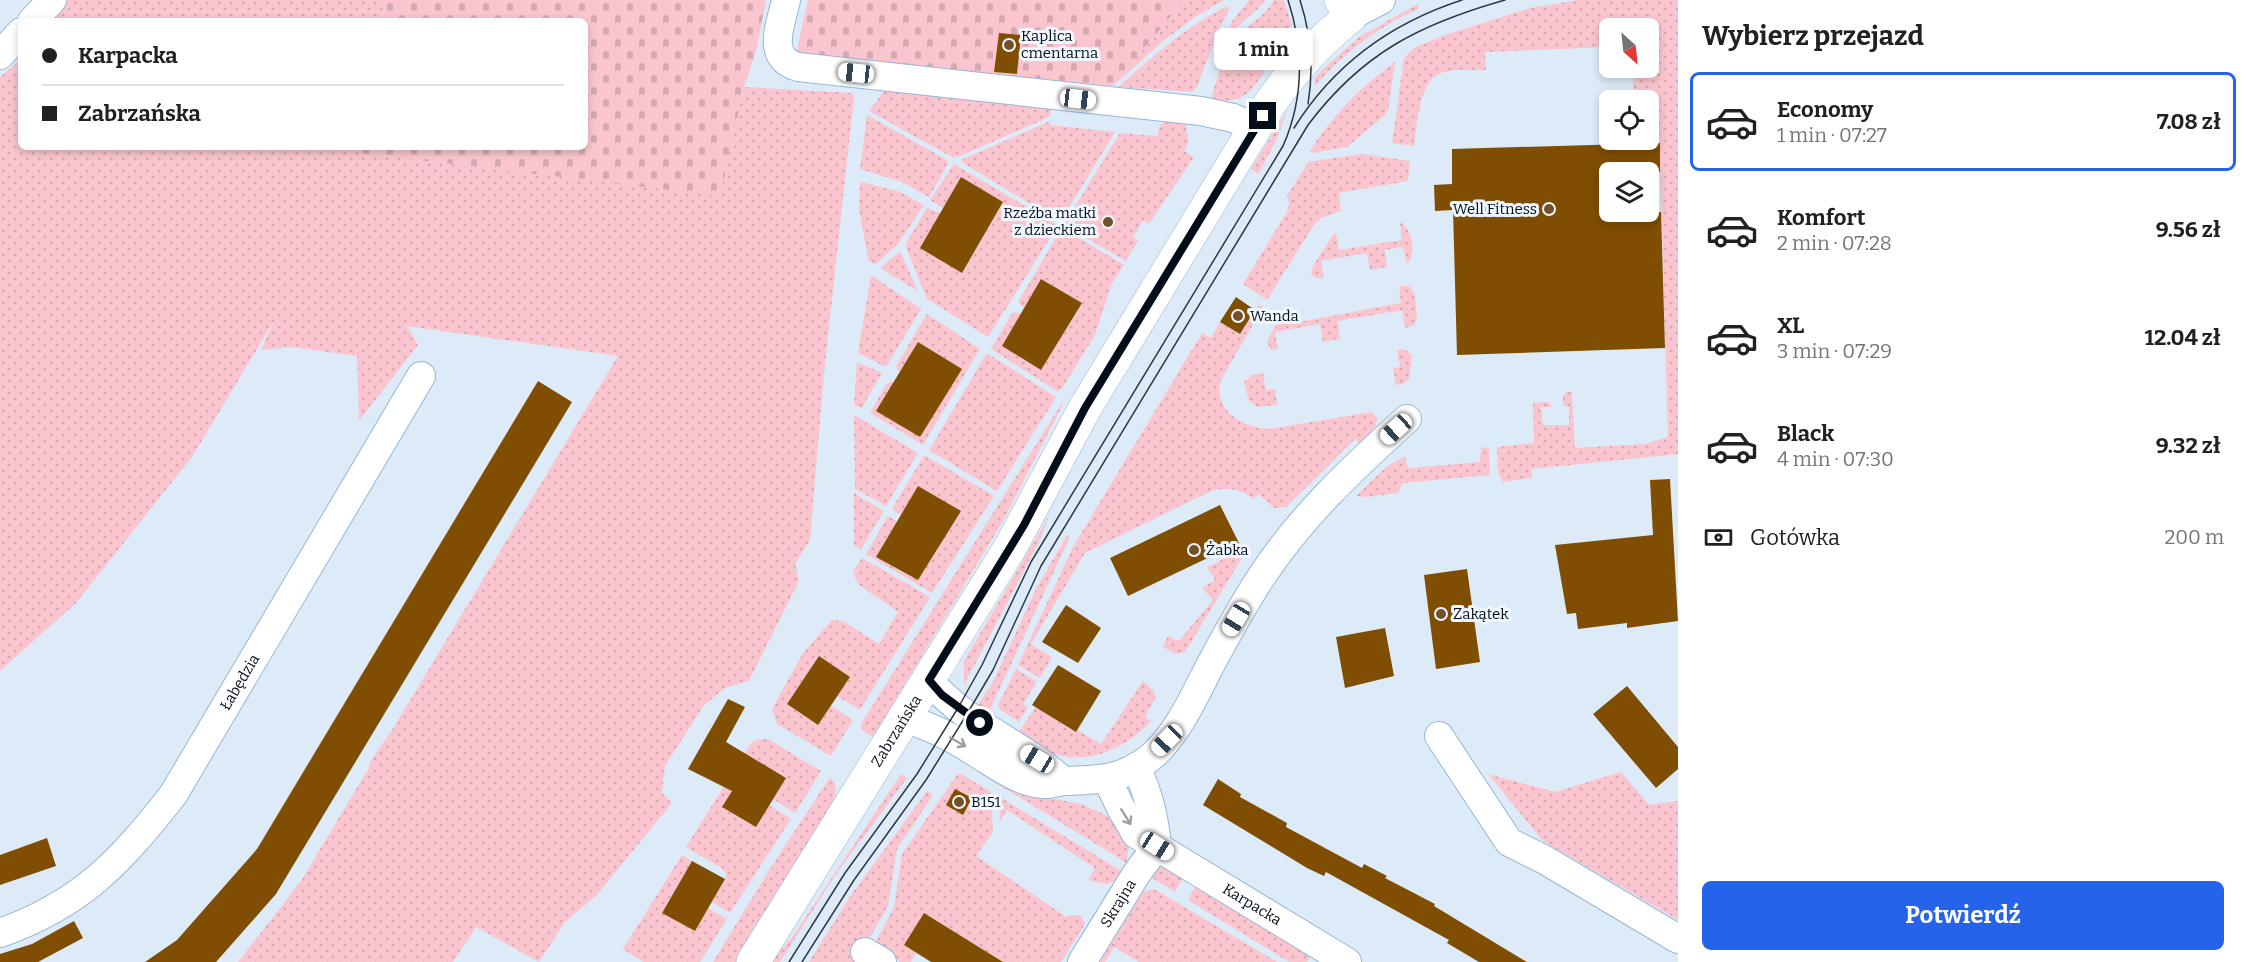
<!DOCTYPE html>
<html lang="pl">
<meta charset="utf-8">
<style>
:root{--surface:#fff;--page:#f2f2f2;--text:#202124;--muted:#757577;--line:#e0e0e0;--accent:#2563eb}
body{margin:0;font-family:Bitter,serif;background:var(--page);color:var(--text);height:100vh;display:flex;flex-direction:column;font-size:22px;white-space:nowrap}
*{box-sizing:border-box;margin:0}
p{font-size:20px;color:var(--muted)}
.icon{flex:none;width:33px;height:33px;fill:none;stroke:currentColor;stroke-width:2;stroke-linecap:round;stroke-linejoin:round}
.map{position:relative;flex:1;overflow:hidden}
.side{display:flex;flex-direction:column;background:var(--surface);width:570px}
.side>*{flex:none}
.guide{position:absolute;left:18px;top:18px;width:570px;height:132px;border-radius:9px;box-shadow:0 3px 9px #0003;display:grid;align-content:center;height:132px;padding:0 24px;background:var(--surface)}
.needle{width:39px;rotate:153deg}
.controls{position:absolute;left:1599px;top:18px;display:grid;gap:12px}
.controls a{display:grid;place-items:center;width:60px;height:60px;border-radius:9px;background:var(--surface);box-shadow:0 3px 9px #0003;font-size:30px}
.end{position:absolute;width:27px;height:27px;margin:-14px;border:8px solid #040e1a;background:#fff;box-shadow:0 0 0 3px #fff}
.from{border-radius:50%}
.bubble{position:absolute;height:42px;border-radius:9px;background:var(--surface);box-shadow:0 3px 9px #0003;font-size:20px;font-weight:700;line-height:42px;text-align:center}
.car{position:absolute;width:18px;height:36px;margin:-18px -9px;border-radius:8px;box-shadow:0 0 4px 2px #0007;background:linear-gradient(#fff 24%,#345 0 40%,#fff 0 76%,#345 0 86%,#fff 0)}
.guide b{display:flex;align-items:center;gap:21px;height:57px;font-size:22px}
.guide b+b{border-top:2px solid var(--line)}
.guide i{width:15px;height:15px;background:var(--text)}
ul{padding:0;list-style:none}
li{display:flex;align-items:center;gap:18px;height:99px;margin:0 12px 9px;padding:0 12px;border:3px solid transparent;border-radius:9px}
li div{flex:1}
li b{display:block;font-size:22px}
li em{font-style:normal;font-weight:700}
li.on{border-color:var(--accent)}
li>.icon{width:54px;height:54px;stroke-width:1.5}
h2{padding:0 24px;font-size:27px;line-height:72px}
.pay{display:flex;align-items:center;gap:15px;height:66px;padding:0 24px;font-size:22px}
.pay p{margin-inline-start:auto}
.primary-button{display:flex;gap:12px;margin-top:auto;padding:12px 24px}
.primary-button a{flex:1;height:69px;border-radius:9px;background:var(--accent);color:#fff;font-size:24px;font-weight:700;line-height:69px;text-align:center}
main{display:flex;flex:1;min-height:0}
.map>svg:first-child{display:block}
.grass{fill:url(#grass-dots)}
.cemetery{fill:url(#cemetery-stones)}
.building{fill:#804e02}
.lines{fill:none;stroke-linecap:round;stroke-linejoin:round}
.minor-casing{stroke:#95b7d8;stroke-width:30}
.major-casing{stroke:#95b7d8;stroke-width:34}
.minor{stroke:#fff;stroke-width:28}
.major{stroke:#fff;stroke-width:33}
.tram{stroke:#2c3743;stroke-width:1.5}
.oneway{stroke:#9b9fa3}
.route{stroke:#040e1a;stroke-width:8}
.poi-dot{fill:#735029;stroke:#f0f7fe;stroke-width:2}
.labels{text-anchor:middle;dominant-baseline:central;stroke-width:6;stroke-linejoin:round;paint-order:stroke}
.poi-label{font-size:15px;fill:#040e1a;stroke:#f0f7fe;text-anchor:start}
.street-label{font-size:15px;fill:#040e1a;stroke:#f0f7fe}
</style>
<main>
<div class="map">
<svg width="1678" height="962" viewBox="0 0 1678 962">
<defs>
<pattern id="grass-dots" width="8" height="8" patternUnits="userSpaceOnUse" patternTransform="scale(1.5)"><rect width="8" height="8" fill="#fac5ce"/><path d="M2 2h.1M6 6h.1" fill="none" stroke="#d5a8b0" stroke-width="1.8" stroke-linecap="round"/></pattern>
<pattern id="cemetery-stones" width="16" height="16" patternUnits="userSpaceOnUse" patternTransform="scale(1.5)"><rect width="16" height="16" fill="#fac5ce"/><path d="M2 7V4a2 2 0 0 1 4 0v3zM10 15v-3a2 2 0 0 1 4 0v3z" fill="#d5a8b0"/></pattern>
</defs>
<rect width="100%" height="100%" fill="#ddebf8"/>
<path class="grass" d="M67 0H386L382 21H52Z
M1184 0H1224L1198 15 1163 41 1113 86Z
M1249 0H1265L1261 6 1231 32 1220 49 1233 20Z
M1274 0H1284L1292 25C1281 42 1260 86 1244 96 1233 102 1223 101 1211 99 1218 77 1223 51 1240 34 1251 22 1266 15 1274 0Z
M1578 0H1678V454L1532 469V478L1503 482 1498 472 1497 447 1534 443 1533 403 1549 402 1552 407H1541L1543 425H1569V407L1563 406V396L1567 392H1572L1575 448 1645 444 1668 437 1659 130H1649L1648 100H1633V68H1648V28H1610L1609 47 1485 52 1486 70C1472 71 1452 68 1439 74 1419 82 1417 126 1414 146L1392 143 1404 58 1414 48 1442 36 1530 8Z
M1418 4 1419 9C1378 26 1344 53 1315 86V78L1322 70 1359 37Z
M1227 6 1230 9 1220 27 1197 87 1192 92 1119 87C1152 56 1186 27 1227 6Z
M21 59V147H359L358 153 719 195 744 87 852 93 854 97 824 373 810 540 795 564 799 581 749 681 725 688 704 705 665 766 662 793 672 803 596 896 565 922 539 962 476 927 453 962H238L301 881 369 768 371 760 392 730 618 356 407 326 418 345 359 421 357 356 291 347 261 350 275 319 192 457 76 603 0 671V77Z
M1395 62 1388 111 1383 117 1347 147 1313 153 1310 151C1333 115 1360 87 1395 62Z
M886 89 1051 109V113L1047 118 960 156 952 157 869 111Z
M1287 111 1276 141 1258 174 1251 169Z
M867 115 947 160 948 164 929 197 902 182 860 169Z
M1168 119 1184 120 1189 142 1184 151 1194 157 1149 224 1143 221 1133 237 1138 241 1126 261 1066 226V221L1120 133 1157 136 1160 125Z
M1050 121V125L1115 132 1062 219 1058 221 963 163 961 160Z
M1361 154 1410 161 1408 181 1339 193 1341 211 1321 218 1314 225 1267 300 1243 284 1287 212 1289 203 1287 196 1308 162Z
M954 164 1056 224 1057 227 988 337 927 299 907 250 906 243 927 208 940 213 963 272 1003 203 961 177 943 208 930 200Z
M860 182 898 191 924 205 898 244 876 264 869 261 859 210Z
M1400 222C1412 226 1417 257 1407 264L1403 247 1385 250 1387 267 1370 270 1367 253 1321 261 1324 278H1316L1311 275 1313 266 1333 235 1336 233 1339 250 1402 240Z
M1061 229H1064L1124 265 1112 283 1095 335 1062 389 1057 391 991 349 1013 312 1021 313 1002 346 1041 370 1082 303 1042 279 1024 308 1018 302Z
M900 251 918 291 880 268Z
M871 275 921 309 886 367 858 353Z
M1399 286H1409L1415 294 1417 319 1414 325 1405 328 1402 310 1338 321 1340 339 1323 342 1320 324 1275 332 1278 349 1271 350 1267 341 1288 305H1290L1293 323 1401 303Z
M1259 305 1263 307 1221 380C1212 410 1243 428 1269 429L1372 412 1377 418 1376 427 1359 445 1356 438 1286 507 1274 508 1259 494 1253 499C1242 488 1227 488 1213 490L1085 553 1031 644 1052 657 1040 678 1018 665 1073 547 1202 333 1211 338 1220 322 1240 334Z
M927 314 980 349 923 445 870 413 887 383 962 369 918 342 900 372 896 366Z
M1404 349 1412 355 1409 379 1403 384 1396 385 1393 368 1400 367 1397 350Z
M987 353 1056 397 997 491 929 450Z
M857 362 882 373 862 408 854 405Z
M1263 373 1266 390 1275 389 1277 405 1258 407 1249 401 1244 382 1252 375Z
M1062 403 1063 404 1003 521 873 737 862 730 861 724Z
M854 415 918 453 886 506 855 489Z
M1489 447 1490 475 1403 483 1398 493 1367 497 1356 496 1385 468 1405 456 1408 468 1480 462 1481 448Z
M924 455 994 496 932 593 866 554 888 516 897 521 876 557 918 580V487L901 515 892 509Z
M854 493 884 511 861 549 854 545Z
M1049 516 1038 544 964 685V661Z
M1067 535 1070 537 988 714 977 706 993 682 1036 589Z
M1242 550 1245 553 1185 652 1176 654 1163 647 1168 636 1179 641 1213 600 1202 588 1215 580 1207 567Z
M862 558 930 597 860 710 837 696 850 677 819 657 787 704 818 725 831 706 853 720 831 756 777 724 772 709 803 653 832 620 843 621 879 644 898 612 858 584 853 572Z
M1016 669 1037 682 1023 704 1028 707 1019 722 999 709 998 705Z
M1143 681 1153 690 1156 697 1145 717 1151 721C1129 747 1084 768 1050 752 1039 747 1029 739 1018 733L1036 707 1075 732 1077 730 1101 744Z
M759 739H768L821 771 795 813 773 799 786 778 751 758 722 807 756 827 769 805 791 819 730 913 712 902 727 874 720 867 686 847 751 743Z
M983 768 1043 797 1081 804 1106 815 1115 822 1129 841 1127 863 981 774Z
M1621 772 1649 805 1678 801V920L1543 841 1488 774 1555 792Z
M960 773 991 792 993 832 976 856 1065 916 1081 915 1085 924 1061 962H1003L924 913 904 945 916 953 911 962H900L874 945 894 907 902 854 957 775Z
M901 774 907 778 836 874 780 962H769L791 939Z
M830 777 835 784 836 797 739 962H713L768 872Z
M927 791 933 795 897 849 888 906 856 962H809L849 898Z
M998 796 1123 872 1117 881 1106 884 1088 880 1095 868 1007 810 1000 821Z
M682 855 692 861 662 912 694 931 708 908 727 919 700 962H643L623 949Z
M1161 866 1168 867 1184 876 1175 892 1146 874 1154 868Z
M1197 883 1312 953 1307 962H1289L1188 900Z
M1154 889 1277 962H1139L1114 947 1105 962H1100L1143 892Z"/>
<path class="cemetery" d="M386 0H766L756 52 744 87 720 196 358 153 359 147H585V21H382Z
M808 0H1184L1113 86 796 54Z"/>
<path class="building" d="M999 33 1021 35 1017 74 994 72Z
M1660 143V172H1610V212H1661L1665 348 1457 355 1453 210 1435 211 1434 185 1452 184V149Z
M961 177 1003 202 962 273 920 248Z
M1041 279 1082 303 1041 370 1002 346Z
M1236 297 1255 310 1240 334 1220 322Z
M918 342 962 369 920 437 876 411Z
M538 381 572 402 276 894 216 962H145L177 940 257 849Z
M1670 479 1678 621 1627 628V623L1578 629 1576 613 1567 614 1555 545 1653 535 1650 480Z
M918 486 961 511 918 580 876 557Z
M1220 505 1239 543 1128 596 1110 558Z
M1467 569 1480 662 1436 669 1424 575Z
M1066 605 1101 628 1078 663 1042 642Z
M1385 628 1394 676 1345 688 1336 637Z
M819 656 850 677 818 725 787 704Z
M1058 665 1101 691 1076 732 1032 705Z
M1627 686 1678 747V769L1656 788 1593 714Z
M728 699 745 707 726 742 786 778 756 827 722 807 732 791 688 769Z
M1218 779 1241 794 1240 797 1287 823 1286 827 1362 868 1364 864 1387 876 1385 878 1435 904 1434 906 1527 962H1479L1447 943 1449 940 1326 872 1324 876 1307 868 1203 805Z
M955 789 972 798 963 815 946 805Z
M47 838 56 866 0 885V855Z
M692 861 725 879 695 931 662 913Z
M924 913 1003 962H931L904 945Z
M74 921 83 938 38 962H0V954L32 944Z"/>
<g class="lines">
<defs>
<g id="minor">
<path d="M786 0C781 25 765 57 798 67L1201 111 1233 118 1256 128"/>
<path d="M1351 16 1381 0"/>
<path d="M32 21 52 0"/>
<path d="M0 55 21 32"/>
<path d="M929 680C965 724 1022 743 1063 781"/>
<path d="M905 719C932 726 955 739 978 754 999 767 1019 782 1043 784 1051 785 1058 781 1066 781 1099 780 1123 780 1151 757 1179 733 1195 694 1212 662 1227 634 1242 606 1260 579 1299 518 1354 467 1407 419"/>
<path d="M1439 736 1509 842 1545 860 1678 939"/>
<path d="M1136 767C1149 795 1154 816 1157 846"/>
<path id="s1" d="M1107 779 1121 808 1136 834 1347 962"/>
<path id="s2" d="M0 933C82 904 120 862 173 795L421 376"/>
<path d="M865 952 882 962"/>
<path id="s3" d="M1082 962 1137 873 1157 846"/>
</g>
<g id="major">
<path id="s4" d="M753 962 1010 548 1085 408 1269 105C1293 70 1318 42 1351 16L1341 0"/>
</g>
</defs>
<use href="#minor" class="minor-casing"/>
<use href="#major" class="major-casing"/>
<use href="#minor" class="minor"/>
<use href="#major" class="major"/>
<path class="tram" d="M1300 0C1311 34 1314 68 1308 104
M1294 128C1334 64 1391 23 1462 0
M789 962 845 873 917 774 958 708 982 665 1031 562 1283 146C1304 98 1304 49 1288 0
M802 962 854 880 926 780 967 714 993 670 1041 566 1308 125C1362 53 1420 24 1505 0"/>
</g>
<defs><path id="oneway-shaft" d="M-6 0H5M1.5-3L5.5 0L1.5 3" fill="none" stroke-width="1.6" stroke-linecap="round" stroke-linejoin="round" transform="scale(1.5)"/></defs>
<g class="oneway">
<use href="#oneway-shaft" transform="translate(958 742) rotate(30)"/>
<use href="#oneway-shaft" transform="translate(1126 817) rotate(58)"/>
</g>
<g class="lines">
<path class="route" d="M980 723 942 695 929 680 1024 525 1085 408 1263 116"/>
</g>
<g class="poi-dot">
<circle cx="1009" cy="45" r="6"/>
<circle cx="1549" cy="209" r="6"/>
<circle cx="1108" cy="222" r="6"/>
<circle cx="1238" cy="316" r="6"/>
<circle cx="1194" cy="550" r="6"/>
<circle cx="1441" cy="614" r="6"/>
<circle cx="959" cy="802" r="6"/>
</g>
<g class="labels">
<g class="poi-label">
<text x="1021" y="36">Kaplica<tspan x="1021" dy="17">cmentarna</tspan></text>
<text x="1537" y="209" text-anchor="end">Well Fitness</text>
<text x="1096" y="213" text-anchor="end">Rzeźba matki<tspan x="1096" dy="17">z dzieckiem</tspan></text>
<text x="1250" y="316">Wanda</text>
<text x="1206" y="550">Żabka</text>
<text x="1453" y="614">Zakątek</text>
<text x="971" y="802">B151</text>
</g>
<g class="street-label">
<text stroke="none"><textPath href="#s2" startOffset="356">Łabędzia</textPath></text>
<text stroke="none"><textPath href="#s4" startOffset="272">Zabrzańska</textPath></text>
<text stroke="none"><textPath href="#s3" startOffset="69">Skrajna</textPath></text>
<text stroke="none"><textPath href="#s1" startOffset="198">Karpacka</textPath></text>
</g>
</g>
</svg>
<div class="controls">
<a><svg class="needle" viewBox="-14 -14 28 28"><path d="M0-13l5 13h-10z" fill="#e53935"/><path d="M0 13l5-13h-10z" fill="#757577"/></svg></a>
<a><svg class="icon" aria-label="locate" viewBox="0 0 24 24"><circle cx="12" cy="12" r="6"/><path d="M12 2v4M12 18v4M2 12h4M18 12h4"/></svg></a>
<a><svg class="icon" aria-label="layers" viewBox="0 0 24 24"><path d="M12 4l9 5-9 5-9-5zM3 14l9 5 9-5"/></svg></a>
</div>
<i class="end from" style="left:980px;top:723px"></i>
<i class="end" style="left:1263px;top:116px"></i>
<div class="bubble" style="left:1214px;top:28px;width:99px">1 min</div>
<i class="car" style="left:856px;top:73px;rotate:276deg"></i>
<i class="car" style="left:1078px;top:99px;rotate:97deg"></i>
<i class="car" style="left:1396px;top:429px;rotate:228deg"></i>
<i class="car" style="left:1236px;top:619px;rotate:211deg"></i>
<i class="car" style="left:1167px;top:740px;rotate:224deg"></i>
<i class="car" style="left:1037px;top:759px;rotate:301deg"></i>
<i class="car" style="left:1157px;top:846px;rotate:122deg"></i>
<div class="guide">
<b><i class="from"></i>Karpacka</b>
<b><i></i>Zabrzańska</b>
</div>
</div>
<section class="side">
<h2>Wybierz przejazd</h2>
<ul>
<li class="on"><svg class="icon" aria-label="car" viewBox="0 0 24 24"><path d="M5 17H2v-5l4-1 3-4h7l3 4 3 1v5h-3M9 17h6M6 11h13"/><circle cx="7" cy="17" r="2"/><circle cx="17" cy="17" r="2"/></svg><div><b>Economy</b><p>1 min · 07:27</p></div><em>7.08 zł</em></li>
<li><svg class="icon" aria-label="car" viewBox="0 0 24 24"><path d="M5 17H2v-5l4-1 3-4h7l3 4 3 1v5h-3M9 17h6M6 11h13"/><circle cx="7" cy="17" r="2"/><circle cx="17" cy="17" r="2"/></svg><div><b>Komfort</b><p>2 min · 07:28</p></div><em>9.56 zł</em></li>
<li><svg class="icon" aria-label="car" viewBox="0 0 24 24"><path d="M5 17H2v-5l4-1 3-4h7l3 4 3 1v5h-3M9 17h6M6 11h13"/><circle cx="7" cy="17" r="2"/><circle cx="17" cy="17" r="2"/></svg><div><b>XL</b><p>3 min · 07:29</p></div><em>12.04 zł</em></li>
<li><svg class="icon" aria-label="car" viewBox="0 0 24 24"><path d="M5 17H2v-5l4-1 3-4h7l3 4 3 1v5h-3M9 17h6M6 11h13"/><circle cx="7" cy="17" r="2"/><circle cx="17" cy="17" r="2"/></svg><div><b>Black</b><p>4 min · 07:30</p></div><em>9.32 zł</em></li>
</ul>
<div class="pay"><svg class="icon" aria-label="cash" viewBox="0 0 24 24"><path d="M3 7h18v10H3z"/><circle cx="12" cy="12" r="2"/></svg>Gotówka<p>200 m</p></div>
<div class="primary-button"><a>Potwierdź</a></div>
</section>
</main>
